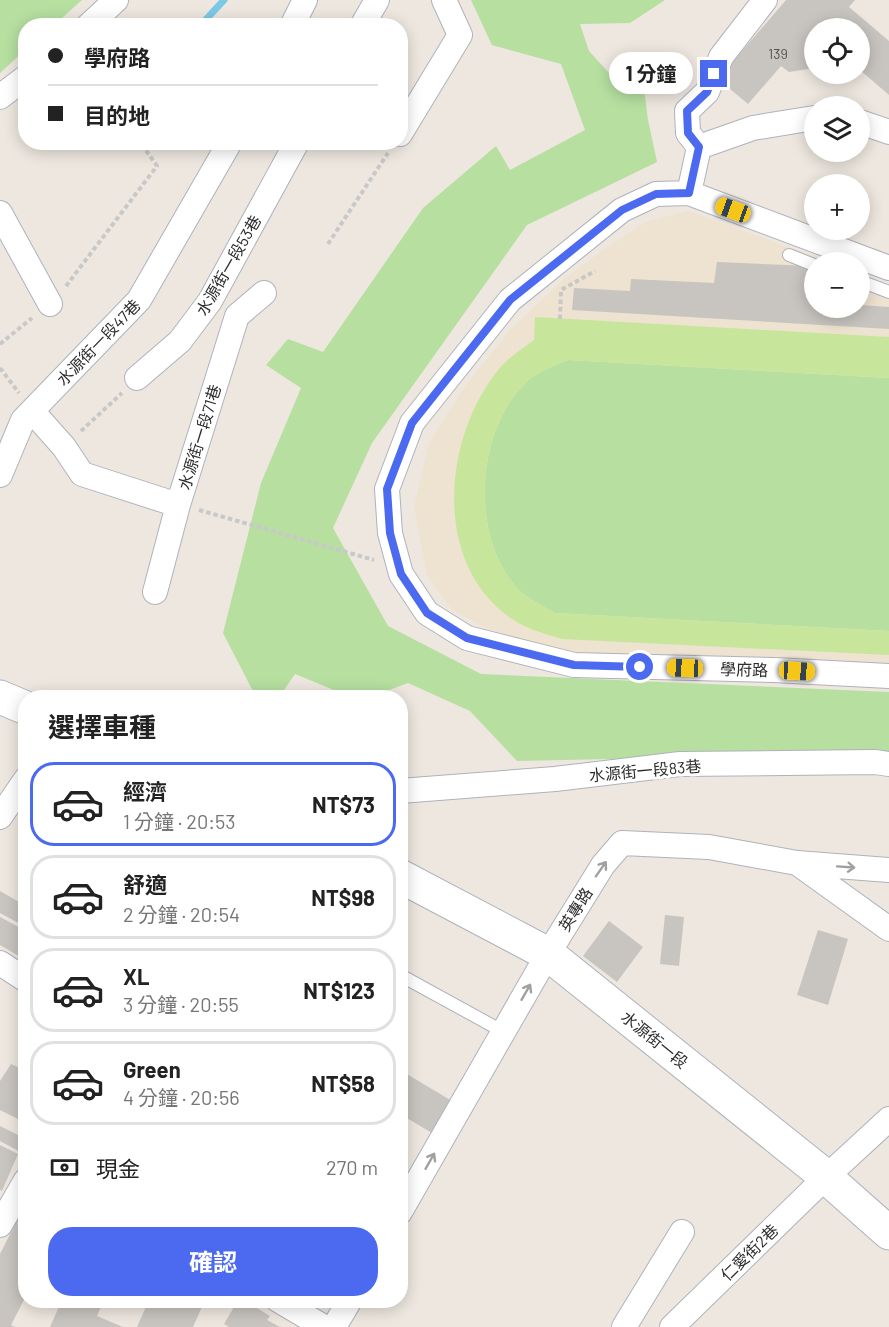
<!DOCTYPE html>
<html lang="zh-TW">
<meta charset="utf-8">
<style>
:root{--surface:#fff;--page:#f6f6f6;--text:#222;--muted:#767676;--line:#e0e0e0;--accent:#4b6aef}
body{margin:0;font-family:Barlow,"Noto Sans TC",sans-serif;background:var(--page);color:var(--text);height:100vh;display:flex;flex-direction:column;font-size:22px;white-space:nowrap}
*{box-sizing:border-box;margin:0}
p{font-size:20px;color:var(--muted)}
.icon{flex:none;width:33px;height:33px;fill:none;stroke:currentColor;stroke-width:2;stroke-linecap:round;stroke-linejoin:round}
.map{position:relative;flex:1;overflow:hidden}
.sheet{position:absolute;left:18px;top:690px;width:390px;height:618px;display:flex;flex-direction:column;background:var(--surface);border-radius:24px;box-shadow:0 3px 15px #0003}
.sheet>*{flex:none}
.top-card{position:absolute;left:18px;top:18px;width:390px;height:132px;border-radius:24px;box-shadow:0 3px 15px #0003;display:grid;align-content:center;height:132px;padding:0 30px;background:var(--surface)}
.buttons{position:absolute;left:804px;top:18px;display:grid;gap:12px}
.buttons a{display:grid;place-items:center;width:66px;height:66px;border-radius:50%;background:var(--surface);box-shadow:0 3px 15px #0003;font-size:30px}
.end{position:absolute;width:27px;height:27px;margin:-14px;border:8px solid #4b6aef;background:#fff;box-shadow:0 0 0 3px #fff}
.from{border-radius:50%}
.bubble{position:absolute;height:42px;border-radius:21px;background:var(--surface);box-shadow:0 3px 15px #0003;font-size:20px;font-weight:700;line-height:42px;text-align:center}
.car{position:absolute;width:18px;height:36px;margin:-18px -9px;border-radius:8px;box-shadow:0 0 4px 2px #0007;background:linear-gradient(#f5c518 24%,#345 0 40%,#f5c518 0 76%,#345 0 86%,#f5c518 0)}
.top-card b{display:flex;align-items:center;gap:21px;height:57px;font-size:22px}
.top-card b+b{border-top:2px solid var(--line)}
.top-card i{width:15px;height:15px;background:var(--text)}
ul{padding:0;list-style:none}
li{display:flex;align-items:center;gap:18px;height:84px;margin:0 12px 9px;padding:0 18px;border:3px solid var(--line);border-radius:24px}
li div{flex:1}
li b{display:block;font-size:22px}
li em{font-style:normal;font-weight:700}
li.current{border-color:var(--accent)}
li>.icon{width:54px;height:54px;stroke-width:1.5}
h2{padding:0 30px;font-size:27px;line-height:72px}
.pay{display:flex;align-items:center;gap:15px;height:66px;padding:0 30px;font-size:22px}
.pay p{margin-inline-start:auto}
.cta{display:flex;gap:12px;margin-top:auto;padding:12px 30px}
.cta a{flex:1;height:69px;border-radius:24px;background:var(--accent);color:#fff;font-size:24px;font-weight:700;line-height:69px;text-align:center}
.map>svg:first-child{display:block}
.education{fill:#ede3d0}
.green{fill:#b6dfa0}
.pitch{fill:#c7e69c}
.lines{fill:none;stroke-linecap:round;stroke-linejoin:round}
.stream{stroke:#7acae7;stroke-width:7}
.building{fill:#c8c4bf}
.lane-casing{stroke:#b0b2bb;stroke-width:14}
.street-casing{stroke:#b0b2bb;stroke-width:26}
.secondary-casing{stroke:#b0b2bb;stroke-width:35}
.path{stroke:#c8c8c8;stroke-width:4;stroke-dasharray:4.5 3;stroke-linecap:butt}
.lane{stroke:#fff;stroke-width:12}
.street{stroke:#fff;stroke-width:24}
.secondary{stroke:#fff;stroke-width:33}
.oneway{stroke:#a0a0a0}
.route{stroke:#4b6aef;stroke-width:8}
.labels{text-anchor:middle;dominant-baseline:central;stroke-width:6;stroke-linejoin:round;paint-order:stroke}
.number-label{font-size:14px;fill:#535251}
.street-label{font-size:16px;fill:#2c2c2c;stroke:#fff}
</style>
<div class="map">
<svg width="889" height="1327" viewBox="0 0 889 1327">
<rect width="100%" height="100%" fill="#ede7df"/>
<path class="education" d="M688 211 831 262H814V308H860V273L889 285V667L558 651 486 628 452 610 427 575 414 507 429 443 466 385 510 330 564 279 603 250 645 222Z"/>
<path class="green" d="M0 0H82L54 25 26 26 25 50 0 73Z
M471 0H665L630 23 580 24 589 51 610 74 643 81 648 120 657 162 527 225 372 443 333 528 388 626 481 674 889 692V753L517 761 470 711 408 683 370 697H351L295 674 282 693 285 697H256L223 633 261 483 301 388 266 365 288 339 323 352 423 208 496 146 510 170 585 130 561 64 492 45Z
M568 360 889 378V631L555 613C543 606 530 600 520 591 468 539 475 425 531 378 542 370 556 365 568 360Z"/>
<path class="pitch" d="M535 317 889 337V378L568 360C556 365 542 370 531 378 475 425 468 539 520 591 530 600 543 606 555 613L889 631V655L562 639C545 634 527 629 512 619 431 564 443 437 499 369 509 357 522 349 534 340Z"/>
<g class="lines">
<path class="stream" d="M200 26 224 0"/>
</g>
<path class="building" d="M786 0H855L849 7 889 41V95L860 70V28H814V68L789 72 781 66 748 104 718 79Z
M717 262 810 266 809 289 814 290V308H860V305L889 307V329L572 310 574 288 630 291 631 279 714 283Z
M0 891 26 906V927L0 913Z
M665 915 684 917 679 966 660 964Z
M0 917 26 931V938L23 943 26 945V952L22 958 0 945Z
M609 921 643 947 617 982 583 956Z
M818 930 848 939 828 1005 797 995Z
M11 1064 26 1071V1123L0 1110V1081Z
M400 1070 452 1101 432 1133 400 1114Z
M0 1126 26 1139 24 1154 0 1141Z
M0 1145 18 1154 2 1191 0 1190Z
M26 1203V1296L11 1325 15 1327H0V1254Z
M62 1300H104L97 1316 123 1327H50Z
M149 1300H205L193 1327H137Z
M238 1300H244L270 1316 267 1320 280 1327H229L224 1324Z"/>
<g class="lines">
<defs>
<path id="lane" d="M789 255 814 265
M860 281 889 292
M400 975 504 1032"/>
<path id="street" d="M88 26 116 0
M292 26 305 0
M362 26 377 0
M0 97 26 77
M860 122 889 132
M400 134 460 35 444 0
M699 147 753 128 814 118
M689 193 699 147 688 133 687 111 707 92 721 57 765 0
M0 213 50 304
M889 268 689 193 656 194 622 210 510 300 412 423 387 489 390 533 401 574 427 613 467 638 574 665 774 670 889 676
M137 378 180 341 210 301 297 142
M32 411 64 447 82 474 178 505
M0 475 23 420 139 300 230 142
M155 592 178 505 237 316 264 293
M400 791 555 779 680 764 875 762 889 764
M0 817 26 779
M797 863 889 929
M0 963 26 980
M400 1212 548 954 603 865 622 843 709 847 797 863 889 870
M0 1225 26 1180
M278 1300 324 1327
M334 1327 350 1300
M624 1327 682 1232
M672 1327 826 1177 889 1119"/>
<path id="secondary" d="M0 697 26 708
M400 876 548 954 819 1171 889 1233"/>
</defs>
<use href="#lane" class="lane-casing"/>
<use href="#street" class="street-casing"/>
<use href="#secondary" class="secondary-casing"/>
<path class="path" d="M328 244 388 153
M66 286 157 166 140 142
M560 319 561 290 595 271
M0 344 32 318
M0 368 19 393
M81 431 122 393
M199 510 374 560"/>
<use href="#lane" class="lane"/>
<use href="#street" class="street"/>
<use href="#secondary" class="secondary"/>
</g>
<defs><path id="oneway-shaft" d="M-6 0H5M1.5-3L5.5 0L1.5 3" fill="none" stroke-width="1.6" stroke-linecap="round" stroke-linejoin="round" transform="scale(1.5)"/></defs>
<g class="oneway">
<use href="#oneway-shaft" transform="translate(846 867) rotate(4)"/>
<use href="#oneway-shaft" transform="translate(601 869) rotate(-55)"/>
<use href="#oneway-shaft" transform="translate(526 992) rotate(-60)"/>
<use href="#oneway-shaft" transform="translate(430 1161) rotate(-60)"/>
</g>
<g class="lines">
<path class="route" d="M640 667 574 665 467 638 427 613 401 574 390 533 387 489 412 423 510 300 622 210 656 194 689 193 699 147 688 133 687 111 707 92 714 74"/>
</g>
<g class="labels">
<g class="number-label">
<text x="778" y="53">139</text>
</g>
<g class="street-label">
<text transform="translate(228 265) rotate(-60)">水源街一段53巷</text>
<text transform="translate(98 342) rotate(-46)">水源街一段47巷</text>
<text transform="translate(199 437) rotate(-73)">水源街一段71巷</text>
<text transform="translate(744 669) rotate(1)">學府路</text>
<text transform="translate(645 770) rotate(-5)">水源街一段83巷</text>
<text transform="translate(575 909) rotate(-58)">英專路</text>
<text transform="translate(655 1039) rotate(39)">水源街一段</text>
<text transform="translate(749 1252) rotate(-44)">仁愛街2巷</text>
</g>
</g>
</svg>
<div class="buttons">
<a><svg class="icon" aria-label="locate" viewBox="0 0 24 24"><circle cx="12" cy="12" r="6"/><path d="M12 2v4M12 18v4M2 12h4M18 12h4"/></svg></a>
<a><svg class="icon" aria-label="layers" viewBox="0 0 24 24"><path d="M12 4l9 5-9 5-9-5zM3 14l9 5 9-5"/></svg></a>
<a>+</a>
<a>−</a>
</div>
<i class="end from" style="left:640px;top:667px"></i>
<i class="end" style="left:714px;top:74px"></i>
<div class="bubble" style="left:609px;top:52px;width:84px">1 分鐘</div>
<i class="car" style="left:733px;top:210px;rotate:290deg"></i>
<i class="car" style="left:685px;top:668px;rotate:272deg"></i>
<i class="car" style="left:797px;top:671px;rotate:93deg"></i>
<div class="top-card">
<b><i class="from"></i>學府路</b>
<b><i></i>目的地</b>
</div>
<section class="sheet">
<h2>選擇車種</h2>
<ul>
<li class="current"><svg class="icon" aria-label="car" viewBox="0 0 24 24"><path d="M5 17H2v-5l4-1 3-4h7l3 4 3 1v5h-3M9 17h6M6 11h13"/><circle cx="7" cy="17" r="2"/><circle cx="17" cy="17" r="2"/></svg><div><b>經濟</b><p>1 分鐘 · 20:53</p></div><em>NT$73</em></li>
<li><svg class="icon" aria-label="car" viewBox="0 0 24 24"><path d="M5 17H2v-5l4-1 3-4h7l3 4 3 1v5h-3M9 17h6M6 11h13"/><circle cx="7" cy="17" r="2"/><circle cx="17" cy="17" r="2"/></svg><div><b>舒適</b><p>2 分鐘 · 20:54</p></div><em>NT$98</em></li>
<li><svg class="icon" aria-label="car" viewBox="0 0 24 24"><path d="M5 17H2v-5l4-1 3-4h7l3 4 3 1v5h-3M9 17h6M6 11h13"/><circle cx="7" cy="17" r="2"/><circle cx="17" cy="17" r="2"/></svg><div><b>XL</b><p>3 分鐘 · 20:55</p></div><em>NT$123</em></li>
<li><svg class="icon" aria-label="car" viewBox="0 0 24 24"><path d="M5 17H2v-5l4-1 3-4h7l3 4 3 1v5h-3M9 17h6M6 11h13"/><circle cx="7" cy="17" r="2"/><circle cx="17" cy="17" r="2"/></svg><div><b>Green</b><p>4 分鐘 · 20:56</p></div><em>NT$58</em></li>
</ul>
<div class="pay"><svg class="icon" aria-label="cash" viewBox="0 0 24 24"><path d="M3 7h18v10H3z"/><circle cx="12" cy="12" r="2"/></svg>現金<p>270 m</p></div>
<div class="cta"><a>確認</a></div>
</section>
</div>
